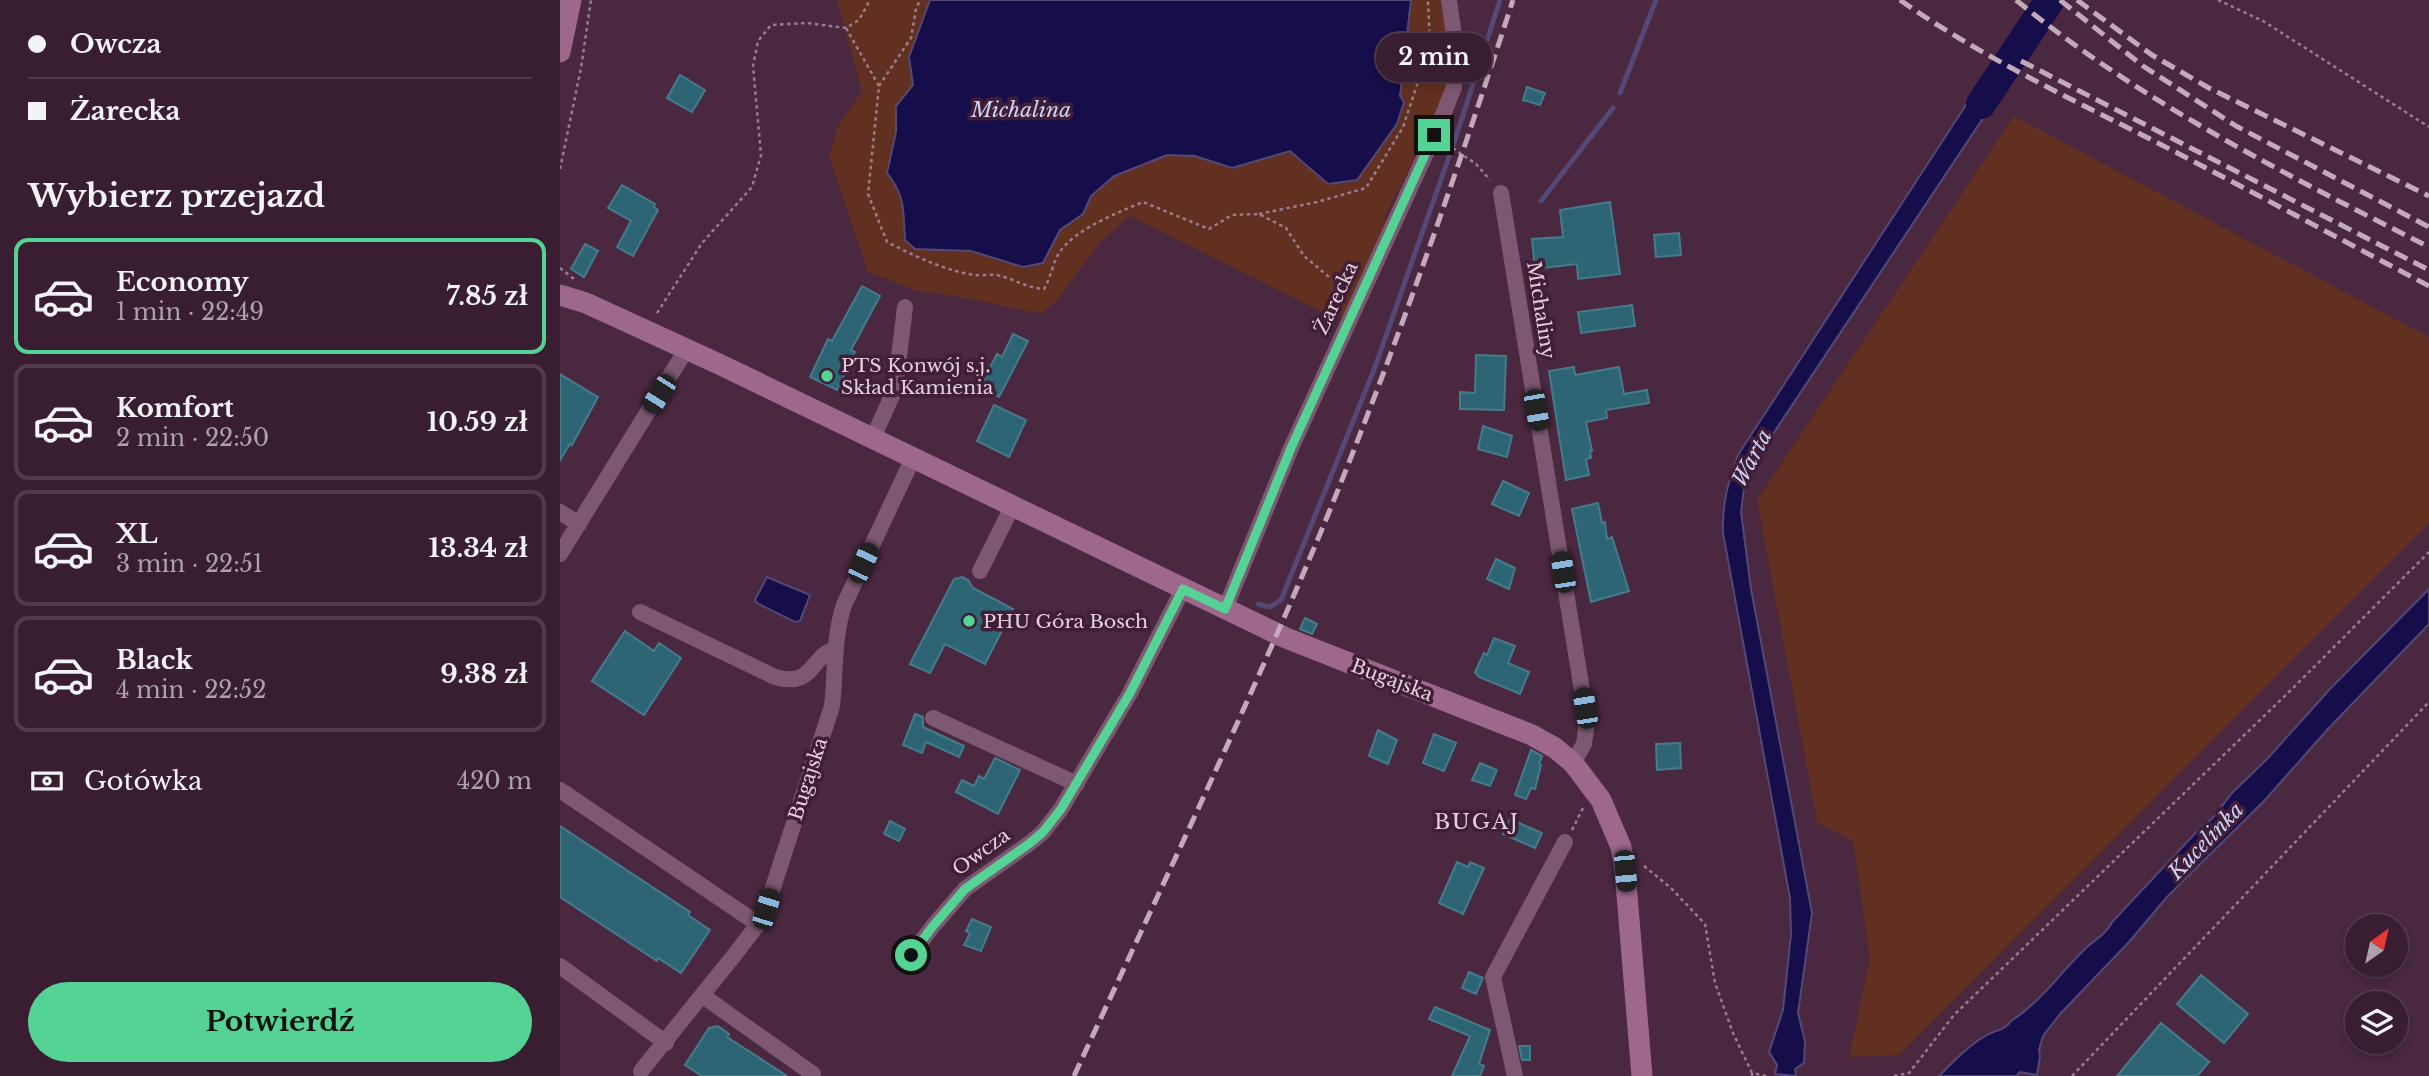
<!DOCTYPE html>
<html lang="pl">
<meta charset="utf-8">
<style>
:root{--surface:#381e30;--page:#3f2738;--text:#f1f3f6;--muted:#aba2ab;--line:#523c4c;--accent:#54d395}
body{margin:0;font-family:"Libre Baskerville",serif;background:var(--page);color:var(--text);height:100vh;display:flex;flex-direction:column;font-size:26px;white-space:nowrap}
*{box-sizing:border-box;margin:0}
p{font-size:23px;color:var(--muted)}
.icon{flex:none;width:38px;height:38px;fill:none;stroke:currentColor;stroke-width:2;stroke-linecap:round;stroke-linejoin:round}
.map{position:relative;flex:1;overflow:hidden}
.side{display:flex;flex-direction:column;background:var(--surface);width:560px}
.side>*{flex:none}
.top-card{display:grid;align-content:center;height:154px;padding:0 28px;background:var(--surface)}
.needle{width:46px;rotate:34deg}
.fabs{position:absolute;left:1785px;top:914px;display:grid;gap:14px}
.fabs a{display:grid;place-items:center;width:63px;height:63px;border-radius:50%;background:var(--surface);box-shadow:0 4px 10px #0003,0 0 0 2px var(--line);font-size:35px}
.end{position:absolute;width:32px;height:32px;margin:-16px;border:9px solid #54d395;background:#111;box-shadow:0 0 0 4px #111}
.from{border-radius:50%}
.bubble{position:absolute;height:49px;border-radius:24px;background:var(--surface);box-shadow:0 4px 10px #0003,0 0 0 2px var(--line);font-size:23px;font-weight:800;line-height:49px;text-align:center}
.car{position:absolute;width:21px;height:42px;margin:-21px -10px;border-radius:9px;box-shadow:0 0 5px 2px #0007;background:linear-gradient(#222 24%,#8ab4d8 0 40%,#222 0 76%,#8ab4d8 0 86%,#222 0)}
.top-card b{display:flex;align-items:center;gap:24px;height:66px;font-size:26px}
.top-card b+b{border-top:2px solid var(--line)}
.top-card i{width:18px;height:18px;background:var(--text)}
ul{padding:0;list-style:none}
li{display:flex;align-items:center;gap:21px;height:116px;margin:0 14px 10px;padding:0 14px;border:4px solid var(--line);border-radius:14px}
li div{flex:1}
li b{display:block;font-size:26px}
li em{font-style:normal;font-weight:800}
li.active{border-color:var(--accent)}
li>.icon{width:63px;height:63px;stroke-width:1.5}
h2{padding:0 28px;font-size:32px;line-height:84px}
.pay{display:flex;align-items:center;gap:18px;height:77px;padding:0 28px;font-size:26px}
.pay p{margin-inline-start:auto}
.action{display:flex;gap:14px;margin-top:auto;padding:14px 28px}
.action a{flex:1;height:80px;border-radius:42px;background:var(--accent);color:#111;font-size:28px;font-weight:800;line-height:80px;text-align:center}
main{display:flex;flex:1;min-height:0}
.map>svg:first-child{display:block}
.green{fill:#613020}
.water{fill:#150e4a;stroke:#534876;stroke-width:2}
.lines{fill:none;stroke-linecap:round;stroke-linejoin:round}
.stream{stroke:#534876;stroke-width:5}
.river{stroke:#150e4a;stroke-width:30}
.building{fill:#2d6575;stroke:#447c8c;stroke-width:2}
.path{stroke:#997d90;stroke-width:2.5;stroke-dasharray:3.5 3.5;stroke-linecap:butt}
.minor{stroke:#7e5872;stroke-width:16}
.major{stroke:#9d688c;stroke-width:21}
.rail{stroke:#c3aabb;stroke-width:5;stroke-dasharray:14 7;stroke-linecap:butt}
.route{stroke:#54d395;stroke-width:9}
.poi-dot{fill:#54d395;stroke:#3f1e36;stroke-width:2.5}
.labels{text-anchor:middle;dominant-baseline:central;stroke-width:7;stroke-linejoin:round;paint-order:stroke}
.street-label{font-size:19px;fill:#e5cfdd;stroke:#3f1e36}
.poi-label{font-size:19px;fill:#e5cfdd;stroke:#3f1e36;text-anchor:start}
.water-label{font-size:21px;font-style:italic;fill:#ccd1f8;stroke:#3f1e36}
.neighbourhood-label{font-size:21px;letter-spacing:2px;fill:#e5cfdd;stroke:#3f1e36}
</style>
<main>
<section class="side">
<div class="top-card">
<b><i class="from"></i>Owcza</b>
<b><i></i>Żarecka</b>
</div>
<h2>Wybierz przejazd</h2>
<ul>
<li class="active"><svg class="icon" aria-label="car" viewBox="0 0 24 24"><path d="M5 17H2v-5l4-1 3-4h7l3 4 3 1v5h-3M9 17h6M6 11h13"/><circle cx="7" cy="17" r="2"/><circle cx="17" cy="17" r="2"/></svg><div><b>Economy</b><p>1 min · 22:49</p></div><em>7.85 zł</em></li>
<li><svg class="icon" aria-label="car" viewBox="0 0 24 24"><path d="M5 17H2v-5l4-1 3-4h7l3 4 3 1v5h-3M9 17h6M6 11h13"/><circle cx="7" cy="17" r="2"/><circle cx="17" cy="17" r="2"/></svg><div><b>Komfort</b><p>2 min · 22:50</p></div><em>10.59 zł</em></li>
<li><svg class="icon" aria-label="car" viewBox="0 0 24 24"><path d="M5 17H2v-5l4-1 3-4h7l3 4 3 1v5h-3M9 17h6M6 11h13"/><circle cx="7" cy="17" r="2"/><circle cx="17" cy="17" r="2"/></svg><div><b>XL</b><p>3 min · 22:51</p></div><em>13.34 zł</em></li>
<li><svg class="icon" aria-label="car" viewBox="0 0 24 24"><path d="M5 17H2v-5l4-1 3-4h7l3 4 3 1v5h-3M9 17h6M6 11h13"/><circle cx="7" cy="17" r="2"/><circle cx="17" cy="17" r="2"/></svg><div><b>Black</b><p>4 min · 22:52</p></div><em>9.38 zł</em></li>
</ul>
<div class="pay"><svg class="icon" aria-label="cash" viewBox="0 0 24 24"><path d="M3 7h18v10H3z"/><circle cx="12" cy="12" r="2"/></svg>Gotówka<p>420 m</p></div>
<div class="action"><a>Potwierdź</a></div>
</section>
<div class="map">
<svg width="1869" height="1076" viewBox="0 0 1869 1076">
<rect width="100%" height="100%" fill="#4a2840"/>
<path class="green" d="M277 0H884L891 52 890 80 872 124 824 218 833 223 791 314 773 318 570 216 541 241 497 300 482 314 401 297 358 291 308 272 269 157 277 128 302 91Z
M1454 116 1869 337V523L1339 1055 1289 1057 1310 958 1293 841 1257 822 1197 500Z"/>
<path class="water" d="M370 0H851L840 96 844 102 837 124 797 180 768 184 730 151 672 168 635 156 607 155 554 176 531 196 523 214 500 230 483 263 463 267 411 251 355 249 345 240C343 211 346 197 327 173L336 132V106L353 85 349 57Z
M1477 0H1488L1495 6 1492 16 1489 19 1473 7Z
M1464 16 1482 30 1465 57 1445 46Z
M1432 65 1451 76 1197 458 1184 488 1181 512 1191 589 1252 913 1238 1013 1245 1041 1244 1063 1235 1069 1236 1076 1215 1074 1217 1065 1209 1052 1223 1010 1231 934 1230 898 1163 533C1162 504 1168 482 1178 455Z
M207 577 250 595 240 621 235 622 197 603 195 600Z
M1869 589V624L1767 730 1705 800 1607 897 1569 942 1501 1013 1483 1036 1479 1050 1480 1056 1477 1075 1460 1072 1456 1076H1379C1394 1061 1409 1045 1427 1035 1436 1030 1445 1030 1451 1021 1481 1002 1501 972 1526 948 1536 939 1546 934 1553 921L1642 826 1652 819 1672 793 1707 759 1770 689Z"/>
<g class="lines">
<path class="stream" d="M1060 93 1096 0
M893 146 940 0
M981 201 1053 108
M698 604 710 607 721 600 815 367 891 151"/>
<path class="river" d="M1421 104 1490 0"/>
</g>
<path class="building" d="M120 75 145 90 132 112 107 98Z
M967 87 985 93 980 105 963 100Z
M62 185 95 204 94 207 98 210 73 256 57 247 71 221 48 208Z
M1050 202 1060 274 1018 279 1017 264 975 269 972 239 1003 237 1000 210Z
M1119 233 1121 255 1096 257 1094 235Z
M25 244 38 251 24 277 11 269Z
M302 286 320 296 291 350 295 352 277 390 250 377 268 339 272 341Z
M1072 305 1075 326 1021 333 1018 312Z
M453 334 468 341 439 397 420 387 437 354 442 357Z
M916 355 946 356 944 410 900 409V392L915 393Z
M1014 367 1015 375 1059 367 1064 394 1087 390 1089 403 1046 410 1047 418 1026 422 1032 451H1030L1031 458 1026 459 1029 475 1006 480 989 371Z
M0 374 38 397 12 445 10 444 0 460Z
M434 405 466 420 449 457 417 441Z
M923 426 952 436 947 457 918 449Z
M943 481 969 493 959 516 932 504Z
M1038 503 1042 523 1045 522 1047 539 1052 537 1069 591 1031 602 1012 509Z
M936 559 955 568 949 589 927 579Z
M402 577 408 580 413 588 453 609 425 664 385 644 370 673 350 664 394 579Z
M745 618 757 624 752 634 740 629Z
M65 631 94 651 99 643 121 658 84 715 32 681Z
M934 638 955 646 948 663 969 672 960 694 919 677 915 672 924 653 927 655Z
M355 714 363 717V727L404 746 399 757 366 742 362 753 343 745Z
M818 730 837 740 828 764 809 756Z
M874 734 896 743 884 771 863 763Z
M1120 743 1121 768 1097 770 1096 744Z
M971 750 982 756 979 764 981 765 975 789 971 788 966 799 955 795Z
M435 758 460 770 438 814 396 792 402 780 414 786 419 776 424 779Z
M920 763 937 770 930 786 912 780Z
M950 819 982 833 975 848 943 834Z
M330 821 345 829 339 841 324 834Z
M0 826 130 912 128 915 150 930 121 973 98 958 97 961 0 897Z
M897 862 908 867 910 862 924 868 903 914 879 903Z
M412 919 431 927 421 951 404 945 410 933 406 931Z
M909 972 923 978 916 994 902 988Z
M1641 975 1688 1014 1664 1043 1617 1004Z
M875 1007 930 1030 919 1064 924 1066 920 1076H892L910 1036 869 1019Z
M1601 1023 1649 1062 1637 1076H1557Z
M158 1026 169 1034 167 1037 227 1076H142L125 1065 149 1028Z
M959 1046H970V1060H962Z"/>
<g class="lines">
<path class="path" d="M1658 0 1703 21 1869 127
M286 28 319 86 308 194 327 242C355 256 383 270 414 275 421 276 429 274 436 275 453 278 466 288 484 289 491 277 493 262 499 253 515 229 557 213 583 202L649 229 672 215 699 214 726 228 744 256 775 282 788 289
M319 86 351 38 356 9 360 0
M887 144 916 164 930 180
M0 169 21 68 31 0
M699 214 757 202 806 188 843 127 870 46 868 0
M0 268 14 279
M97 313 142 243 192 187 201 155 193 66 198 41 211 25 247 23 286 28 299 20 310 0
M1012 830 1023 808
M1084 866 1111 888 1145 924 1155 983 1173 1033 1192 1073
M1192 1076V1073L1206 1076
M1334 1076 1349 1073 1394 1015 1731 690 1869 552
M1512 1076 1869 702"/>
<path class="minor" d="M941 193 1027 721 1024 744 1013 763
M313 438 335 389 345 307
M0 512 19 524
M0 554 126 350
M420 571 453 505
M665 609 731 448 879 125 894 87 897 58 889 0
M80 612 215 677C255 688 249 657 275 649
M373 718 517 784
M0 790 198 924
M351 955 373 926 405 889 470 843 483 832 501 809 570 693 623 589
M0 966 106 1043
M143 996 253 1074
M81 1071 176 953 198 924 206 909 272 706C276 671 273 638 284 605L353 458
M955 1076 933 977 1005 842"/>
<path class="major" d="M0 52 11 0
M0 295 26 303 161 365 726 638 972 735 995 748 1013 763 1041 800 1061 847 1065 871 1082 1076"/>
<path class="rail" d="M1340 0C1420 56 1509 98 1596 142 1687 189 1778 238 1869 286
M1456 0C1581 102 1725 174 1869 247
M1500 0 1583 66 1676 126 1869 227
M1517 0 1592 55 1649 88 1869 196
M1461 61 1869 270
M514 1076C599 892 687 709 765 522 835 351 896 176 953 0"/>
</g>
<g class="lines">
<path class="route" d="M351 955 373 926 405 889 470 843 483 832 501 809 570 693 623 589 665 609 731 448 874 135"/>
</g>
<g class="poi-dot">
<circle cx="267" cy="376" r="7"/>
<circle cx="409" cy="621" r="7"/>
</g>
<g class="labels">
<g class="street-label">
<text transform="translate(776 298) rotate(-65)">Żarecka</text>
<text transform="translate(981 310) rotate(81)">Michaliny</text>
<text transform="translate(832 680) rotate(21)">Bugajska</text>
<text transform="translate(248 779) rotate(-72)">Bugajska</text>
<text transform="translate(421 852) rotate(-36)">Owcza</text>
</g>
<g class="poi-label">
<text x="281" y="365">PTS Konwój s.j.<tspan x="281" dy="22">Skład Kamienia</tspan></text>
<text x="423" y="621">PHU Góra Bosch</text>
</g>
<g class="water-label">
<text x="461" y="110">Michalina</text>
<text transform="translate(1192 458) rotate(-62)">Warta</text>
<text transform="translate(1646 841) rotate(-46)">Kucelinka</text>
</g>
<g class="neighbourhood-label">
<text x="917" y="822">BUGAJ</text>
</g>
</g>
</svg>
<div class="fabs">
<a><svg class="needle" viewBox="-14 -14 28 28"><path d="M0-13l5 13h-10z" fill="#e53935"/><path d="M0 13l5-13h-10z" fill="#aba2ab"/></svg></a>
<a><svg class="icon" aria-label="layers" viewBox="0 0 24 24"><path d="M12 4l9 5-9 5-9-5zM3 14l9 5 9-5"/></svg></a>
</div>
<i class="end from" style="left:351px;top:955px"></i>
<i class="end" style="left:874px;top:135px"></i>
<div class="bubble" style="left:816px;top:33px;width:116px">2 min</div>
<i class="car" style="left:99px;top:394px;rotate:212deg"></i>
<i class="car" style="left:976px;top:410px;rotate:170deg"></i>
<i class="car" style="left:303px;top:563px;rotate:25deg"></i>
<i class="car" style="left:1003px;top:572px;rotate:351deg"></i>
<i class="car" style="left:1025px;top:708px;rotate:351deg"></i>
<i class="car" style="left:1065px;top:871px;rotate:175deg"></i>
<i class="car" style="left:206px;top:909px;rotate:17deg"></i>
</div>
</main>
